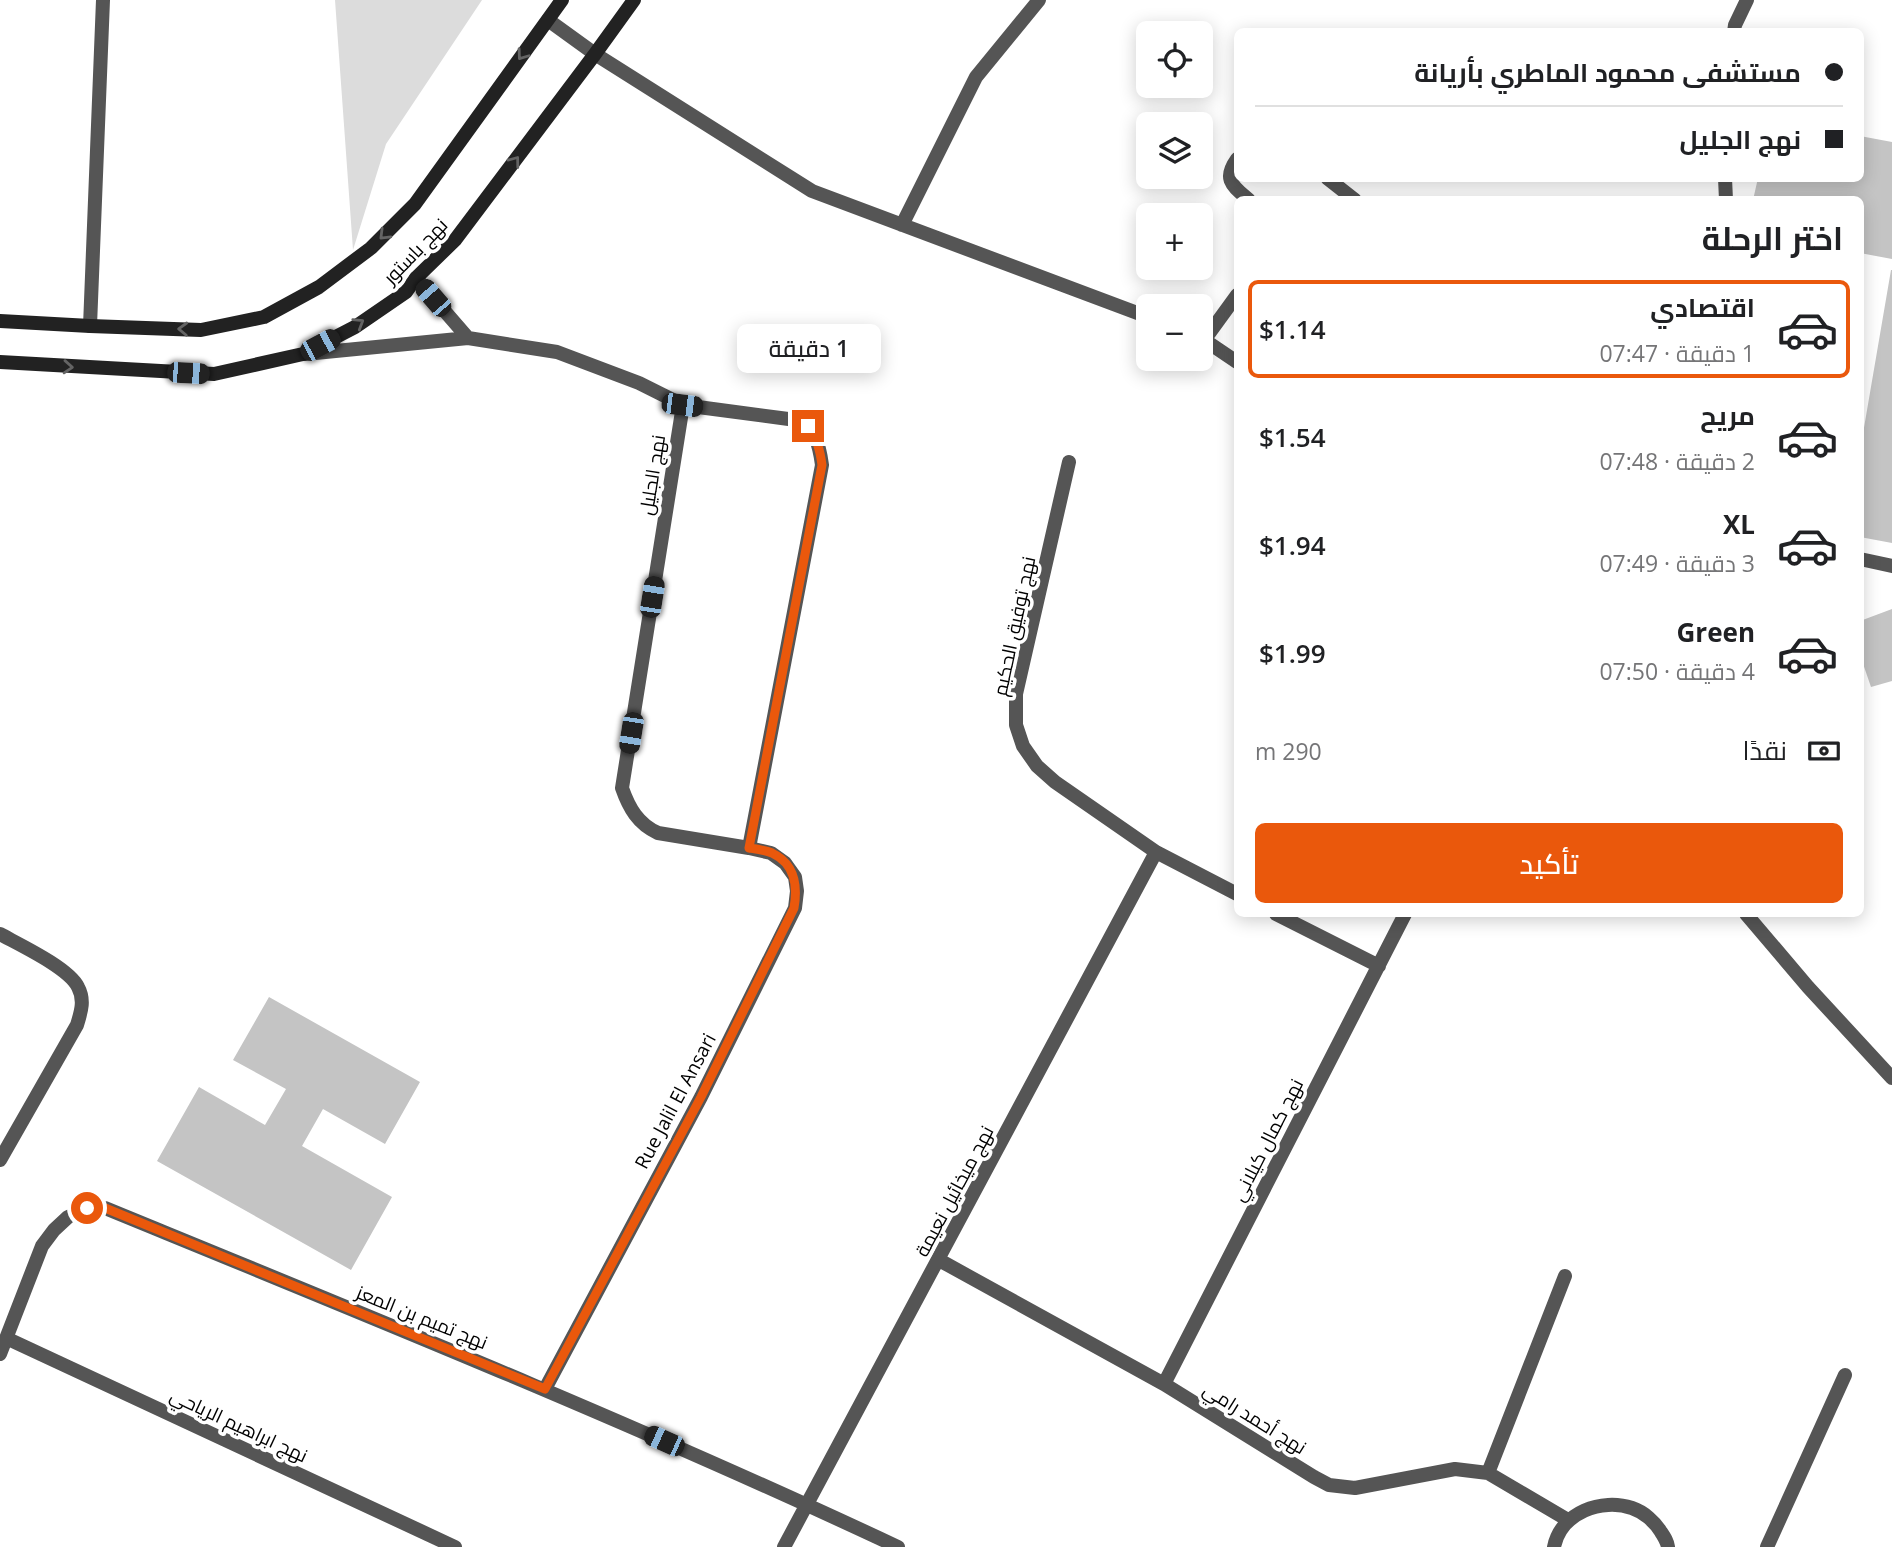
<!DOCTYPE html>
<html lang="ar">
<meta charset="utf-8">
<style>
:root{--surface:#fff;--page:#f6f6f6;--text:#202124;--muted:#757577;--line:#e0e0e0;--accent:#ea580c}
body{margin:0;font-family:"Open Sans",Cairo,sans-serif;background:var(--page);color:var(--text);direction:rtl;height:100vh;display:flex;flex-direction:column;font-size:26px;white-space:nowrap}
*{box-sizing:border-box;margin:0}
p{font-size:23px;color:var(--muted)}
.icon{flex:none;width:38px;height:38px;fill:none;stroke:currentColor;stroke-width:2;stroke-linecap:round;stroke-linejoin:round}
.map{position:relative;flex:1;overflow:hidden;direction:ltr}
.details{position:absolute;left:1234px;top:196px;width:630px;height:721px;display:flex;flex-direction:column;background:var(--surface);border-radius:10px;box-shadow:0 4px 18px #0003;direction:rtl}
.details>*{flex:none}
.banner{position:absolute;left:1234px;top:28px;width:630px;height:154px;border-radius:10px;box-shadow:0 4px 18px #0003;direction:rtl;display:grid;align-content:center;height:154px;padding:0 21px;background:var(--surface)}
.controls{position:absolute;left:1136px;top:21px;display:grid;gap:14px}
.controls a{display:grid;place-items:center;width:77px;height:77px;border-radius:10px;background:var(--surface);box-shadow:0 4px 18px #0003;font-size:35px}
.end{position:absolute;width:32px;height:32px;margin:-16px;border:9px solid #ea580c;background:#fff;box-shadow:0 0 0 4px #fff}
.from{border-radius:50%}
.bubble{position:absolute;height:49px;border-radius:10px;background:var(--surface);box-shadow:0 4px 18px #0003;font-size:23px;font-weight:600;line-height:49px;text-align:center;direction:rtl}
.car{position:absolute;width:21px;height:42px;margin:-21px -10px;border-radius:9px;box-shadow:0 0 5px 2px #0007;background:linear-gradient(#222 24%,#8ab4d8 0 40%,#222 0 76%,#8ab4d8 0 86%,#222 0)}
.banner b{display:flex;align-items:center;gap:24px;height:66px;font-size:26px}
.banner b+b{border-top:2px solid var(--line)}
.banner i{width:18px;height:18px;background:var(--text)}
ul{padding:0;list-style:none}
li{display:flex;align-items:center;gap:21px;height:98px;margin:0 14px 10px;padding:0 7px;border:4px solid transparent;border-radius:10px}
li div{flex:1}
li b{display:block;font-size:26px}
li em{font-style:normal;font-weight:600}
li.selected{border-color:var(--accent)}
li>.icon{width:63px;height:63px;stroke-width:1.5}
h2{padding:0 21px;font-size:32px;line-height:84px}
.pay{display:flex;align-items:center;gap:18px;height:77px;padding:0 21px;font-size:26px}
.pay p{margin-inline-start:auto}
.primary-button{display:flex;gap:14px;margin-top:auto;padding:14px 21px}
.primary-button a{flex:1;height:80px;border-radius:10px;background:var(--accent);color:#fff;font-size:28px;font-weight:600;line-height:80px;text-align:center}
.map>svg:first-child{display:block}
.green{fill:#dcdcdc}
.building{fill:#c4c4c4}
.lines{fill:none;stroke-linecap:round;stroke-linejoin:round}
.service{stroke:#555;stroke-width:14}
.minor{stroke:#555;stroke-width:14}
.secondary{stroke:#222;stroke-width:14}
.oneway{stroke:#646464}
.route{stroke:#ea580c;stroke-width:9}
.labels{text-anchor:middle;dominant-baseline:central;stroke-width:7;stroke-linejoin:round;paint-order:stroke}
.street-label{font-size:19px;fill:#000;stroke:#fff}
</style>
<div class="map">
<svg width="1892" height="1547" viewBox="0 0 1892 1547">
<rect width="100%" height="100%" fill="#fff"/>
<path class="green" d="M335 0H482L386 144 353 250Z"/>
<path class="building" d="M1860 136 1892 142V259L1860 253V200H1753L1758 178H1860Z
M1891 270H1892V543L1860 537V451Z
M1892 609V681L1871 687 1860 655V621Z
M269 997 420 1082 385 1144 323 1109 302 1146 392 1197 351 1270 157 1161 199 1087 265 1125 286 1089 233 1060Z"/>
<g class="lines">
<path class="service" d="M548 20 595 54 812 191 1148 317
M1734 32 1735 25 1747 0
M1237 159C1222 180 1233 186 1249 200
M1327 178 1355 200
M1725 178 1726 200
M902 225 976 77 1039 0
M1200 337 1237 362
M1205 339 1237 295
M1860 559 1892 566
M1746 914 1808 987 1892 1078
M0 934C20 945 69 968 78 987 85 1000 81 1012 77 1025L0 1160"/>
<path class="minor" d="M416 278 468 338
M90 326 103 0
M305 354 468 338 557 352 639 383 683 405
M1069 462 1016 694V725L1023 746 1037 766 1055 782 1156 852 1237 894
M1276 914 1379 966
M939 1260 1164 1384 1314 1477 1329 1485 1355 1488 1455 1469 1488 1473 1568 1520
M6 1338 455 1547
M0 1354 42 1246 54 1230 68 1217 87 1208H105C371 1317 638 1425 898 1547
M1164 1384 1405 914
M545 1389 701 1097 795 908 797 891 795 877 785 863 771 853 749 848 658 833C638 824 629 808 622 788L683 405 796 420C816 431 819 443 822 465L749 848
M1488 1473 1565 1276
M784 1547 1156 852
M1554 1547C1561 1512 1602 1498 1632 1508 1644 1512 1655 1522 1661 1532 1665 1538 1667 1541 1668 1547
M1767 1547 1845 1375"/>
<path class="secondary" d="M0 321 90 326 201 330 264 317 319 287 371 248 415 204 562 0
M0 362 214 374 303 354 355 327 406 292 416 278 455 240 595 54 634 0"/>
</g>
<defs><path id="oneway-chevron" d="M-2-3.5L2.5 0L-2 3.5" fill="none" stroke-width="1.6" stroke-linecap="round" stroke-linejoin="round" transform="scale(1.75)"/></defs>
<g class="oneway">
<use href="#oneway-chevron" transform="translate(522 55) rotate(126)"/>
<use href="#oneway-chevron" transform="translate(515 161) rotate(-53)"/>
<use href="#oneway-chevron" transform="translate(384 235) rotate(135)"/>
<use href="#oneway-chevron" transform="translate(359 323) rotate(-32)"/>
<use href="#oneway-chevron" transform="translate(183 329) rotate(-178)"/>
<use href="#oneway-chevron" transform="translate(68 367) rotate(4)"/>
</g>
<g class="lines">
<path class="route" d="M87 1208H105L545 1389 701 1097 794 908C798 885 795 864 772 853 765 850 756 849 749 848L822 465C820 450 817 439 808 426"/>
</g>
<g class="labels">
<g class="street-label">
<text transform="translate(415 251) rotate(-46)">نهج باستور</text>
<text transform="translate(652 475) rotate(-81)">نهج الجليل</text>
<text transform="translate(1014 626) rotate(-78)">نهج توفيق الحكيم</text>
<text transform="translate(675 1101) rotate(-62)">Rue Jalil El Ansari</text>
<text transform="translate(1267 1140) rotate(-63)">نهج كمال كيلاني</text>
<text transform="translate(954 1191) rotate(-62)">نهج ميخائيل نعيمة</text>
<text transform="translate(422 1317) rotate(22)">نهج تميم بن المعز</text>
<text transform="translate(1255 1418) rotate(32)">نهج أحمد رامي</text>
<text transform="translate(239 1425) rotate(25)">نهج ابراهيم الرياحي</text>
</g>
</g>
</svg>
<div class="controls">
<a><svg class="icon" aria-label="locate" viewBox="0 0 24 24"><circle cx="12" cy="12" r="6"/><path d="M12 2v4M12 18v4M2 12h4M18 12h4"/></svg></a>
<a><svg class="icon" aria-label="layers" viewBox="0 0 24 24"><path d="M12 4l9 5-9 5-9-5zM3 14l9 5 9-5"/></svg></a>
<a>+</a>
<a>−</a>
</div>
<i class="end from" style="left:87px;top:1208px"></i>
<i class="end" style="left:808px;top:426px"></i>
<div class="bubble" style="left:737px;top:324px;width:144px">1 دقيقة</div>
<i class="car" style="left:433px;top:298px;rotate:319deg"></i>
<i class="car" style="left:320px;top:345px;rotate:62deg"></i>
<i class="car" style="left:188px;top:373px;rotate:93deg"></i>
<i class="car" style="left:682px;top:405px;rotate:97deg"></i>
<i class="car" style="left:652px;top:597px;rotate:9deg"></i>
<i class="car" style="left:631px;top:733px;rotate:189deg"></i>
<i class="car" style="left:664px;top:1441px;rotate:294deg"></i>
<div class="banner">
<b><i class="from"></i>مستشفى محمود الماطري بأريانة</b>
<b><i></i>نهج الجليل</b>
</div>
<section class="details">
<h2>اختر الرحلة</h2>
<ul>
<li class="selected"><svg class="icon" aria-label="car" viewBox="0 0 24 24"><path d="M5 17H2v-5l4-1 3-4h7l3 4 3 1v5h-3M9 17h6M6 11h13"/><circle cx="7" cy="17" r="2"/><circle cx="17" cy="17" r="2"/></svg><div><b>اقتصادي</b><p>1 دقيقة · 07:47</p></div><em>$1.14</em></li>
<li><svg class="icon" aria-label="car" viewBox="0 0 24 24"><path d="M5 17H2v-5l4-1 3-4h7l3 4 3 1v5h-3M9 17h6M6 11h13"/><circle cx="7" cy="17" r="2"/><circle cx="17" cy="17" r="2"/></svg><div><b>مريح</b><p>2 دقيقة · 07:48</p></div><em>$1.54</em></li>
<li><svg class="icon" aria-label="car" viewBox="0 0 24 24"><path d="M5 17H2v-5l4-1 3-4h7l3 4 3 1v5h-3M9 17h6M6 11h13"/><circle cx="7" cy="17" r="2"/><circle cx="17" cy="17" r="2"/></svg><div><b>XL</b><p>3 دقيقة · 07:49</p></div><em>$1.94</em></li>
<li><svg class="icon" aria-label="car" viewBox="0 0 24 24"><path d="M5 17H2v-5l4-1 3-4h7l3 4 3 1v5h-3M9 17h6M6 11h13"/><circle cx="7" cy="17" r="2"/><circle cx="17" cy="17" r="2"/></svg><div><b>Green</b><p>4 دقيقة · 07:50</p></div><em>$1.99</em></li>
</ul>
<div class="pay"><svg class="icon" aria-label="cash" viewBox="0 0 24 24"><path d="M3 7h18v10H3z"/><circle cx="12" cy="12" r="2"/></svg>نقدًا<p>290 m</p></div>
<div class="primary-button"><a>تأكيد</a></div>
</section>
</div>
